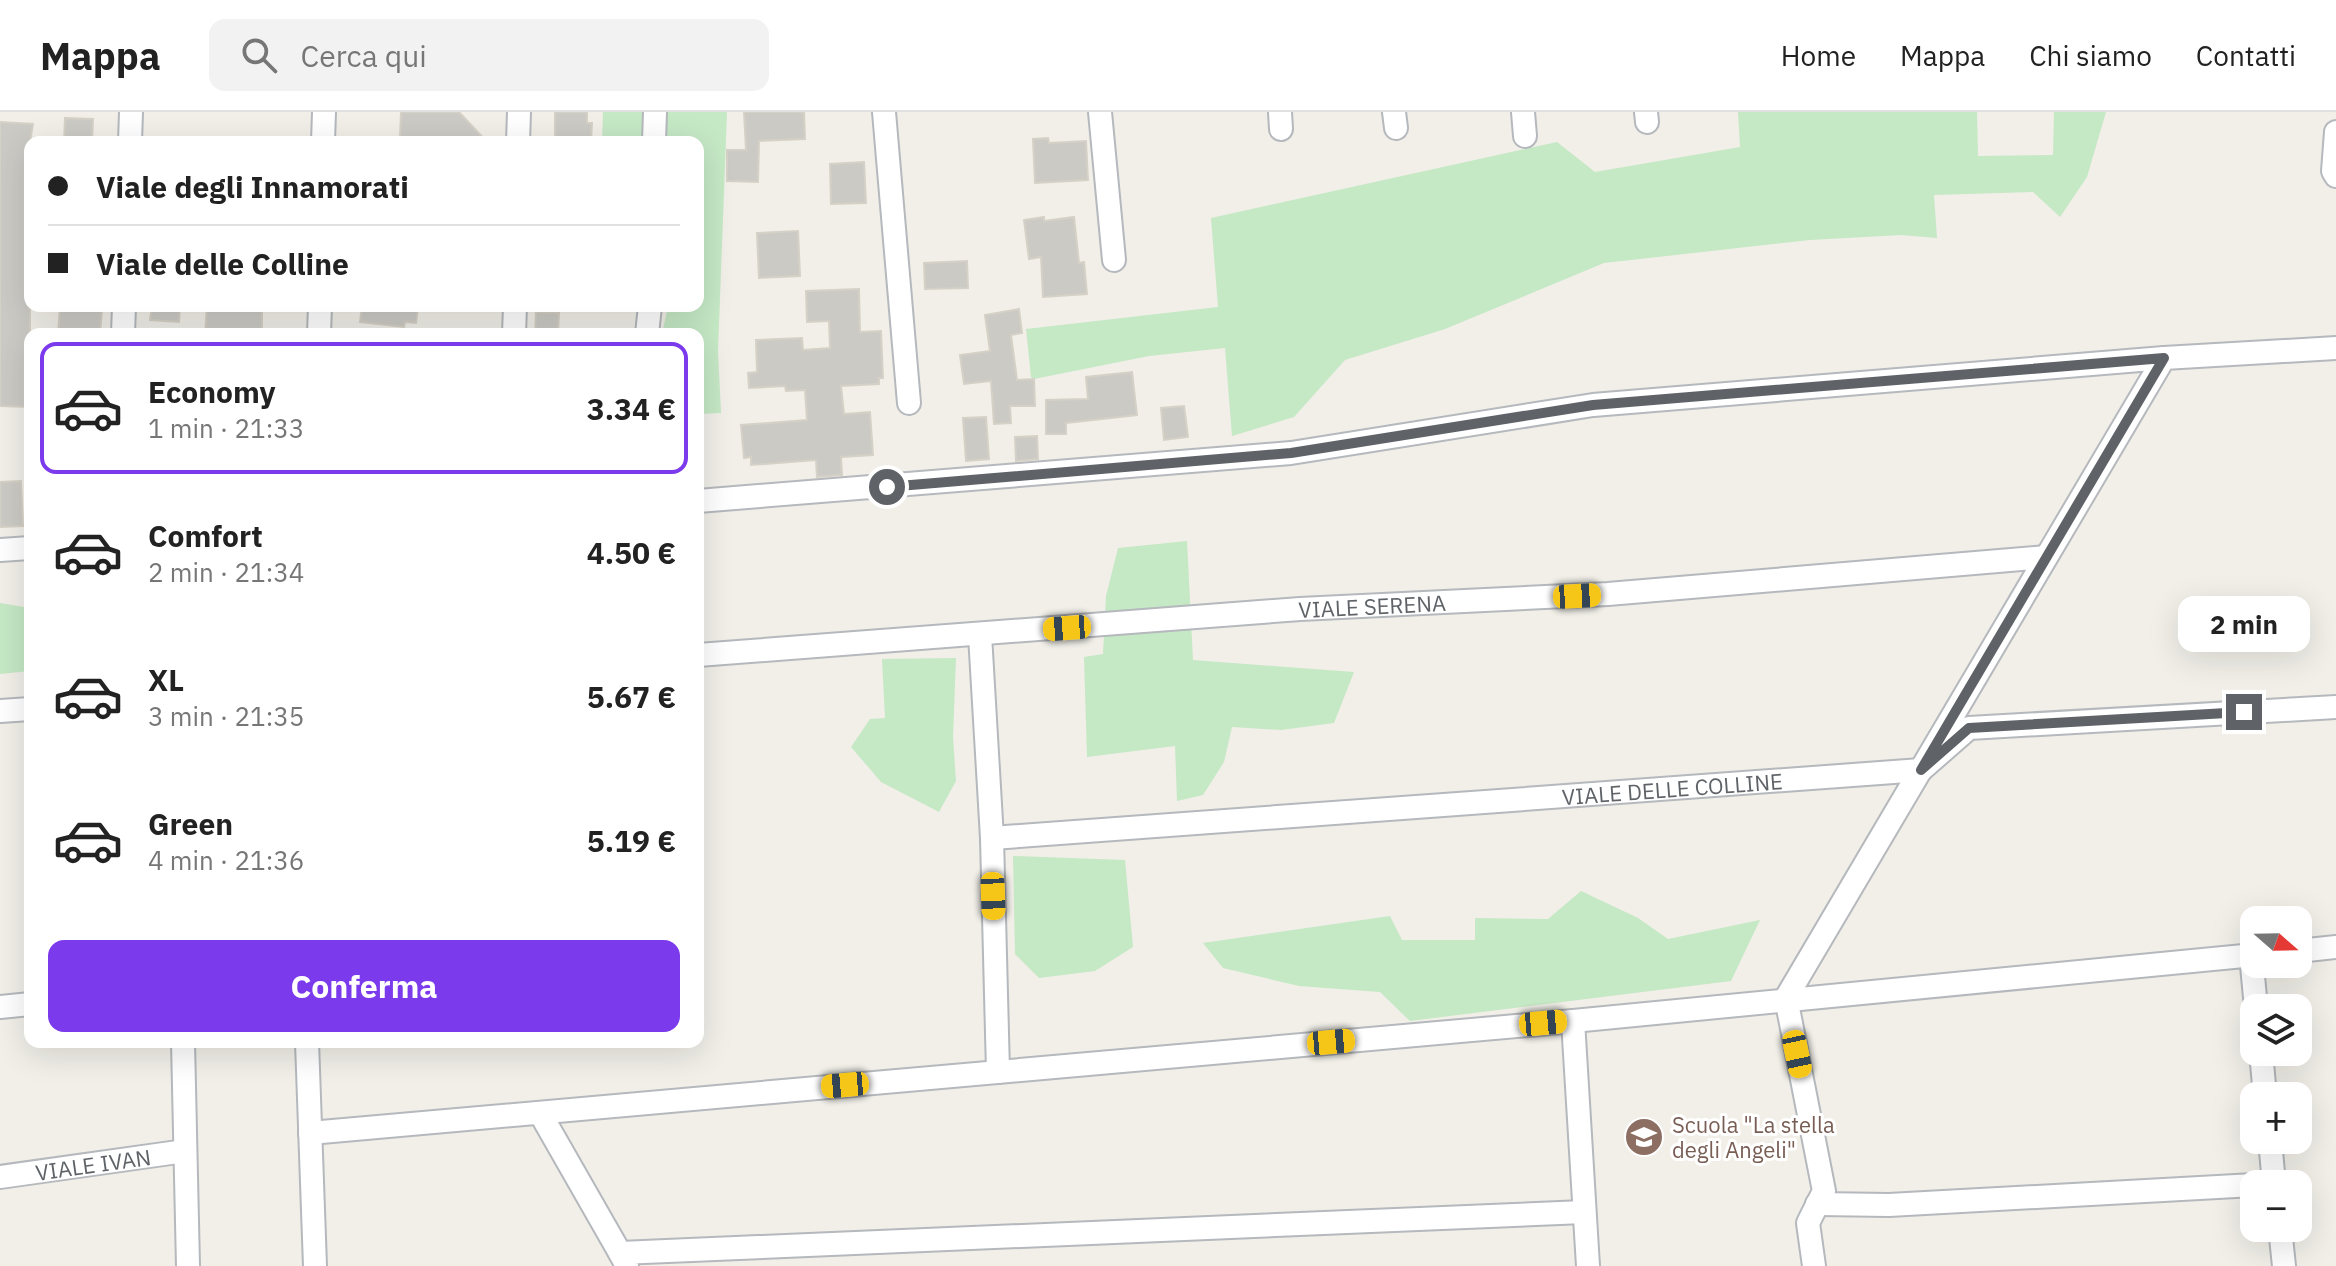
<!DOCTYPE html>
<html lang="it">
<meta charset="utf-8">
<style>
:root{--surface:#fff;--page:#f2f2f2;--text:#222;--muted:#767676;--line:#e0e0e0;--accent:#7c3aed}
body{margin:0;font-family:"IBM Plex Sans",sans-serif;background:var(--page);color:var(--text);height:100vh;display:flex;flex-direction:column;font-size:30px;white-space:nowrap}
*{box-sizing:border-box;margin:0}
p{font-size:26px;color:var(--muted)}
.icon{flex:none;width:44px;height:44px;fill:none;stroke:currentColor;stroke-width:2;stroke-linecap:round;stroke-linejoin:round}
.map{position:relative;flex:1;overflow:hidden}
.side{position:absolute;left:24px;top:216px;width:680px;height:720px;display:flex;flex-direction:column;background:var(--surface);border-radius:16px;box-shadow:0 8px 32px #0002}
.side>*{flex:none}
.hud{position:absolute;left:24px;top:24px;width:680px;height:176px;border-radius:16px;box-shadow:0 8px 32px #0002;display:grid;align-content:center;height:176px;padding:0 24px;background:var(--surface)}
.needle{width:52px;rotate:110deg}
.controls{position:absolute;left:2240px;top:794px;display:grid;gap:16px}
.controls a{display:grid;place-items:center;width:72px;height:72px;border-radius:16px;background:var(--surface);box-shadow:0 8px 32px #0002;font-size:40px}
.end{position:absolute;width:36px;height:36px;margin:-18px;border:10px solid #5f6368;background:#fff;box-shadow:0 0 0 4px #fff}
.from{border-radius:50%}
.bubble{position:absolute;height:56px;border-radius:16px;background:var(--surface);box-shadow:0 8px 32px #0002;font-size:26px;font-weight:800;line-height:56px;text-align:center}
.car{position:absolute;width:24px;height:48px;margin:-24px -12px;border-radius:10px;box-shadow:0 0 6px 2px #0007;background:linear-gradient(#f5c518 24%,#345 0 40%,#f5c518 0 76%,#345 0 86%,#f5c518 0)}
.hud b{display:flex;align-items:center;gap:28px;height:76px;font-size:30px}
.hud b+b{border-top:2px solid var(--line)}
.hud i{width:20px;height:20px;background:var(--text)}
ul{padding:14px 0 0;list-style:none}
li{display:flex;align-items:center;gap:24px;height:132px;margin:0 16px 12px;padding:0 8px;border:4px solid transparent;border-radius:16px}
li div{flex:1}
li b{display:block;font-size:30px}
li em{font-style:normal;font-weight:800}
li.selected{border-color:var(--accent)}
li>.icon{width:72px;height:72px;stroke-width:1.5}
.primary-button{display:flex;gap:16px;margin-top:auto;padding:16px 24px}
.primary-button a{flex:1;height:92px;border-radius:16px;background:var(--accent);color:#fff;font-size:32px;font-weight:800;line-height:92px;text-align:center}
header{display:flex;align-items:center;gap:48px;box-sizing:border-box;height:112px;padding:0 40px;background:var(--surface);border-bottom:2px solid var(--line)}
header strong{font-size:38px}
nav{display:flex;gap:44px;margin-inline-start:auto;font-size:28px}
.search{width:560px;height:72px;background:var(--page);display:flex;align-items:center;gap:20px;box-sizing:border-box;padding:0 28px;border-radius:16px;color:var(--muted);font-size:30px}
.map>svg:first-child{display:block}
.green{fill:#c5e8c5}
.building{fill:#cccac5;stroke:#d6d1c6;stroke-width:2}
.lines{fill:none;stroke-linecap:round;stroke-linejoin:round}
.minor-casing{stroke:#b5b8bc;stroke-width:26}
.minor{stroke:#fff;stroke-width:22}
.route{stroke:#5f6368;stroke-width:10}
.labels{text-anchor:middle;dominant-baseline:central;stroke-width:6;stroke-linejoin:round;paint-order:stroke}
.street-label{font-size:22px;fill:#5f6368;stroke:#fff}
.education-label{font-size:22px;fill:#785e54;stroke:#fff;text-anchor:start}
</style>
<header>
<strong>Mappa</strong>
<div class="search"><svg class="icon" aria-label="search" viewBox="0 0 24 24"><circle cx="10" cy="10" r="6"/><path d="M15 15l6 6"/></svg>Cerca qui</div>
<nav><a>Home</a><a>Mappa</a><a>Chi siamo</a><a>Contatti</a></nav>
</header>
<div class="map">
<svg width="2336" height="1154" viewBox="0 0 2336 1154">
<rect width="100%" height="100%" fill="#f1efe8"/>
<path class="green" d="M603 0H727L718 239 721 301 698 302V222H662L668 194H698V30H602Z
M1738 0H1977L1978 44 2053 43 2054 0H2106L2087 65 2060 105 2033 80 1934 83 1937 126 1901 123 1810 128 1604 151 1445 217 1345 248 1294 305 1232 324 1225 236 1149 244 1034 267 1031 265 1026 217 1218 195 1211 106 1557 30 1595 60 1740 35Z
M1187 429 1193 548 1354 560 1334 611 1281 618 1232 615 1224 650 1203 683 1177 689 1175 634 1087 645 1084 545 1103 542 1106 484 1118 436Z
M0 491 30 496V559L0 562Z
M956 546 953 625 956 669 939 700 881 670 851 635 870 607 885 606 882 547Z
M1013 744 1125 748 1133 835 1095 859 1039 866 1015 842Z
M1581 779 1638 806 1668 827 1760 808 1731 869 1410 909 1380 880 1299 874 1223 856 1203 831 1390 804 1402 828H1475V806L1548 807Z"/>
<path class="building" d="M401 0H459L487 30H405L400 26Z
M555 0H587V11H592L591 30H555Z
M744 0H804L805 27 759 29 758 70 727 69V38H746Z
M65 6 93 7 92 30H64Z
M0 10 33 12 30 30V295L0 294Z
M1048 26 1049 31 1086 29 1088 68 1035 71 1033 27Z
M864 50 866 91 831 92 830 52Z
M1044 105V109L1074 105 1079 151 1084 150 1087 182 1043 185 1041 145 1029 147 1024 108Z
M798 119 800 164 759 166 757 121Z
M967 149 968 176 925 177 924 151Z
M859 177 860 220 881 219 883 266H879V272L841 274 844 302 870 300 873 343 841 345 842 363 817 365 816 348 751 353V345L744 346 741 313 807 308 805 278 786 279 785 274 749 276 748 261 757 260 756 228 802 226 803 238 830 236 829 209 807 210 806 179Z
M152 194H180L179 210 150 208Z
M207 194H262V222H205Z
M362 194 418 195 416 211 405 210 404 215 360 210Z
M60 195 102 198 100 222H58Z
M1019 197 1022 221 1011 223 1017 268 1034 267 1035 294H1010L1011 311 994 312 991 269 964 272 960 243 990 239 985 203Z
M536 200 559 201 558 222H535Z
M1132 260 1137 303 1066 311V322H1046V288L1088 287 1086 265Z
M1184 294 1188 325 1164 328 1161 296Z
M986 305 989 347 966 349 963 306Z
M1037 324 1038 347 1016 349 1015 325Z
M21 369 23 414 0 415V370Z"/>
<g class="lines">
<defs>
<g id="minor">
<path d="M884 0 909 291"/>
<path d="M1100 0 1114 148"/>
<path d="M1280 0 1281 17"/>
<path d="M1394 0 1396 16"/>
<path d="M1523 0 1525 24"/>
<path d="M1646 0 1647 10"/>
<path d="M2336 20 2333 59 2336 64"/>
<path d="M130 30 131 0"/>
<path d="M323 30 324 0"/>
<path d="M518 30 519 0"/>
<path d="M654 30 655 0"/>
<path d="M123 222 124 194"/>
<path d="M319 222 320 194"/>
<path d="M514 222 515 194"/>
<path d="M647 222 650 194"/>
<path d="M698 389 1291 341 1593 293 2164 246"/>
<path d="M0 438 30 436"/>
<path d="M980 523 992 726 998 960"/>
<path id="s1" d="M698 543 1300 497 1608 482 2046 445"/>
<path d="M0 599 30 597"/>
<path id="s2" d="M992 726 1921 658 1969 616 2336 595"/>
<path d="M2298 839 2336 835"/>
<path d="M2251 843 2256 896"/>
<path d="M0 895 30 892"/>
<path d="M1573 909 1588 1154"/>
<path d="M183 930 188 1154"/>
<path d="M307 930 315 1154"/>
<path d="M2261 940 2265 984"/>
<path d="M540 1001 620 1141"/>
<path d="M310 1021 1573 909 2254 843"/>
<path d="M2270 1028 2274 1072"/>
<path id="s3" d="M0 1065 185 1039"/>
<path d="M1817 1092 1889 1093 2254 1073"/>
<path d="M2280 1116 2284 1154"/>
<path d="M627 1154 620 1141 1584 1100"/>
<path d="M1814 1154 1808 1111 1824 1079 1786 886 2164 246 2336 236"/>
</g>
</defs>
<use href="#minor" class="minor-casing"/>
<use href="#minor" class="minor"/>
</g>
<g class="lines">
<path class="route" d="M887 375 1291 341 1593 293 2164 246 1921 658 1969 616 2244 600"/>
</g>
<defs>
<symbol id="school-disc" viewBox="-11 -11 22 22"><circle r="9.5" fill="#8d6e63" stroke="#fff"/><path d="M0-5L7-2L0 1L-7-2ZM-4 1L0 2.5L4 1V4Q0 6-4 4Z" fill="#fff"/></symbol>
</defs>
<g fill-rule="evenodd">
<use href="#school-disc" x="1622" y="1003" width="44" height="44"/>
</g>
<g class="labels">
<g class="street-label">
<text stroke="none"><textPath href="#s1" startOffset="676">VIALE SERENA</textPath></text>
<text stroke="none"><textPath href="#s2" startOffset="682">VIALE DELLE COLLINE</textPath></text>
<text stroke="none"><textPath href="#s3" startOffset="94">VIALE IVAN</textPath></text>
</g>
<g class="education-label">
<text x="1672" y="1012">Scuola "La stella<tspan x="1672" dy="25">degli Angeli"</tspan></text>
</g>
</g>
</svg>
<div class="controls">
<a><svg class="needle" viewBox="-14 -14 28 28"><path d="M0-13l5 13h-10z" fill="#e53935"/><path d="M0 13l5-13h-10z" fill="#767676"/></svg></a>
<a><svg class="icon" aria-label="layers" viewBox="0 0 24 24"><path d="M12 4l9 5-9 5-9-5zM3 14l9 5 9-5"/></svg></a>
<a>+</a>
<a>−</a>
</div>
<i class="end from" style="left:887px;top:375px"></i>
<i class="end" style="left:2244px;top:600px"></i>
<div class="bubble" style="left:2178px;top:484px;width:132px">2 min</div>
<i class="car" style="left:1577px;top:484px;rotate:87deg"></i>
<i class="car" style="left:1067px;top:516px;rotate:266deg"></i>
<i class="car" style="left:993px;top:784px;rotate:178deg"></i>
<i class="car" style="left:1543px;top:911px;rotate:85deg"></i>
<i class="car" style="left:1331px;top:930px;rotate:85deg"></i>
<i class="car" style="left:1797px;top:942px;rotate:168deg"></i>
<i class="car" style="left:845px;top:973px;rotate:265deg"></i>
<div class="hud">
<b><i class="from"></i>Viale degli Innamorati</b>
<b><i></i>Viale delle Colline</b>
</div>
<section class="side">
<ul>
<li class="selected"><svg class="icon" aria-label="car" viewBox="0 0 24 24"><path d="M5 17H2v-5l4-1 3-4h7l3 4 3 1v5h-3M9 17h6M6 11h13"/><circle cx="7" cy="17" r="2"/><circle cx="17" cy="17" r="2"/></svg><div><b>Economy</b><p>1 min · 21:33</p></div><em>3.34 €</em></li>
<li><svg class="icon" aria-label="car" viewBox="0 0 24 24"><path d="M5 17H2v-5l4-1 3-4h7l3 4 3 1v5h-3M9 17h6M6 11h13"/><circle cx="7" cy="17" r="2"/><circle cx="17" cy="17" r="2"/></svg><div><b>Comfort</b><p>2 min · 21:34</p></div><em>4.50 €</em></li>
<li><svg class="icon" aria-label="car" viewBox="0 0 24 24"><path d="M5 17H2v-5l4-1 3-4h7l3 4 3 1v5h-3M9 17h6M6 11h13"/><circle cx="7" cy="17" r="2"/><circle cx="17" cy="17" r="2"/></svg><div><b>XL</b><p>3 min · 21:35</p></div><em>5.67 €</em></li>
<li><svg class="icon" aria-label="car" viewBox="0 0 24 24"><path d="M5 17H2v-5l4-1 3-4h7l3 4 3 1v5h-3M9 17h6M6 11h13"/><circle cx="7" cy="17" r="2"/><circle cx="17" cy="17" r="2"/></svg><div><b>Green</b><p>4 min · 21:36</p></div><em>5.19 €</em></li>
</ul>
<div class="primary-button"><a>Conferma</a></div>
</section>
</div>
